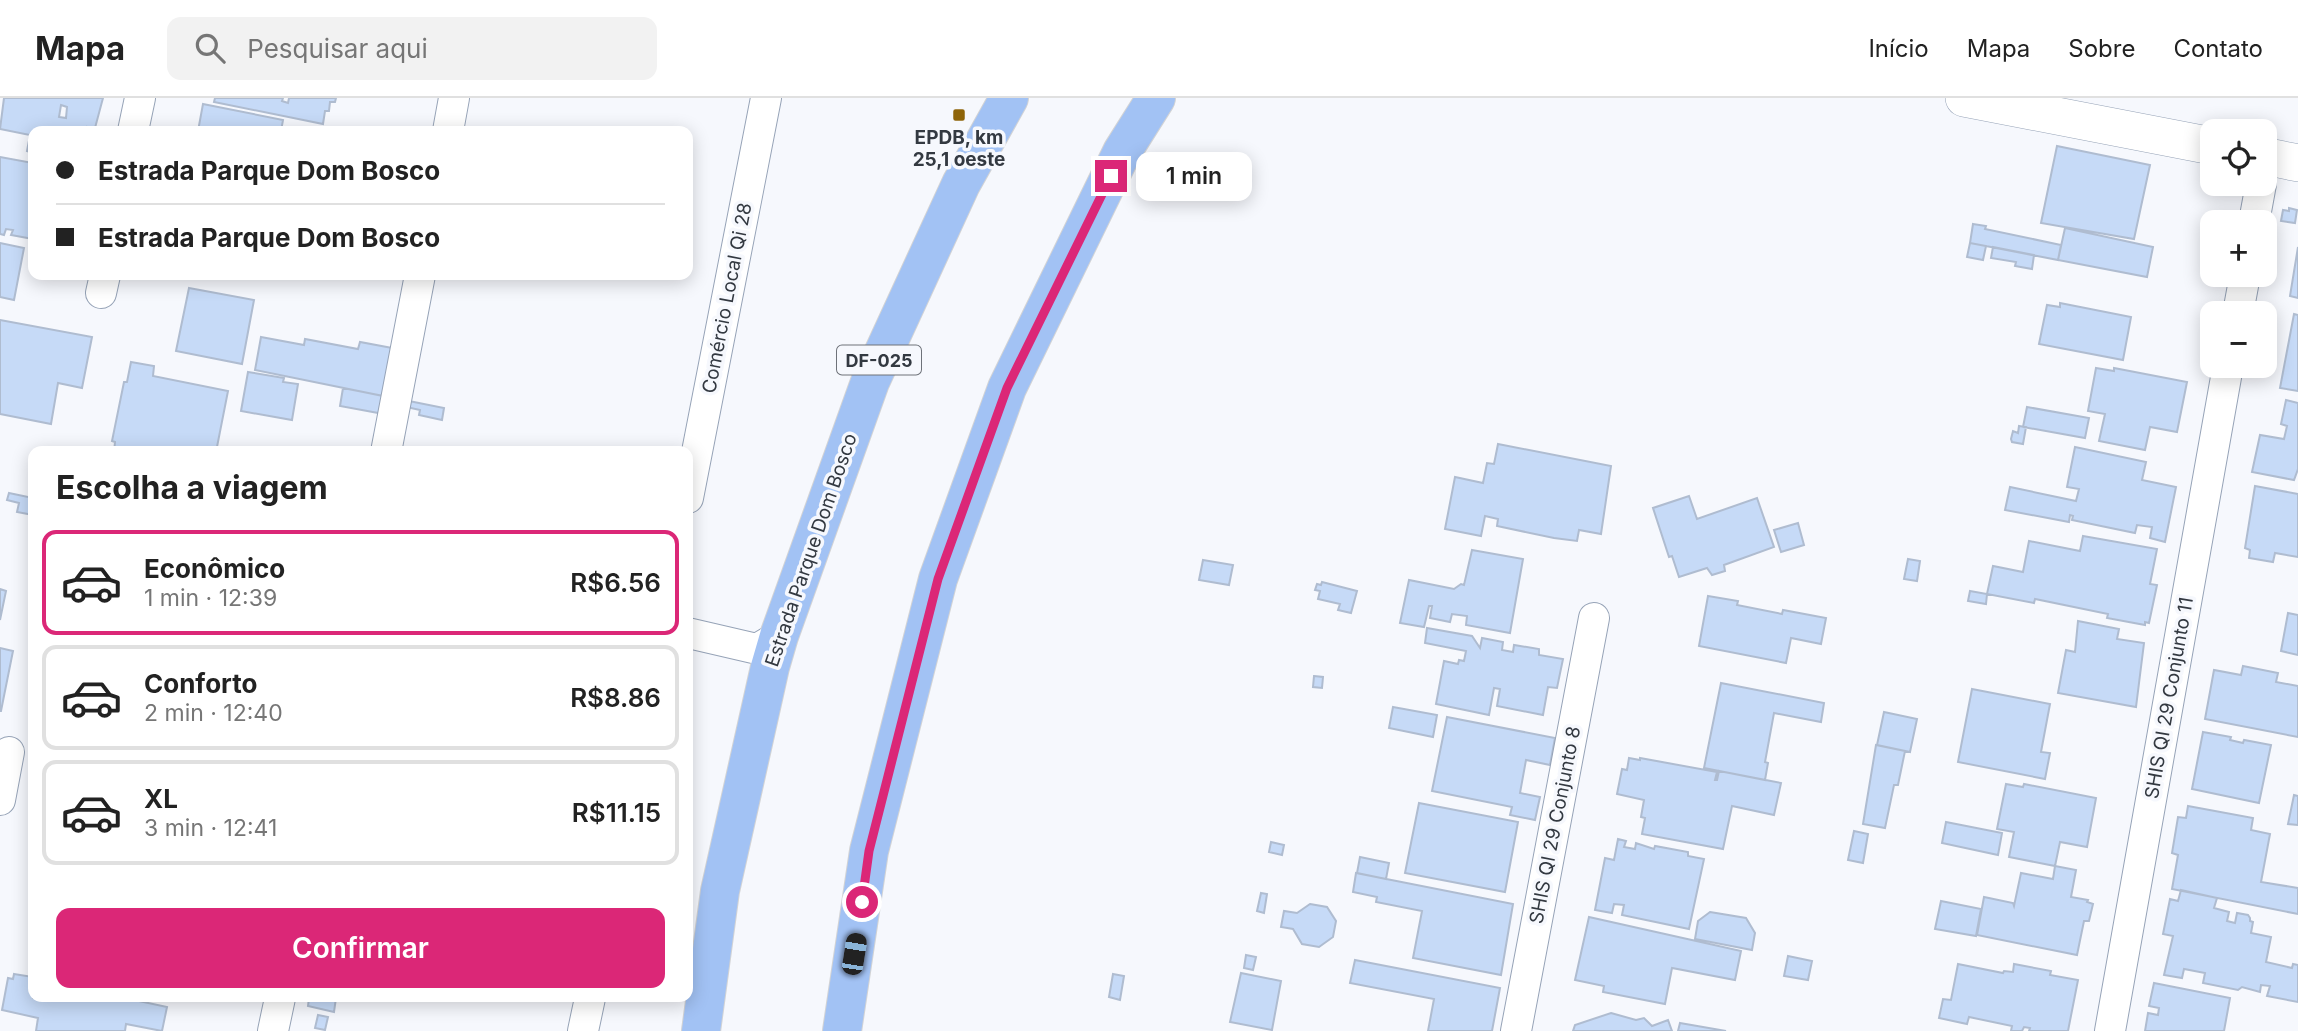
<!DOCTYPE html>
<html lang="pt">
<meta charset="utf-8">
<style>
:root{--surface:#fff;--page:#f2f2f2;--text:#222;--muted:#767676;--line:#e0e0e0;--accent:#db2777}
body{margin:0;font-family:Inter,sans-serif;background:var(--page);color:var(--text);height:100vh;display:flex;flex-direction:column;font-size:26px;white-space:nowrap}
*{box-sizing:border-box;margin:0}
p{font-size:23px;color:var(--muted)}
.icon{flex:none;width:38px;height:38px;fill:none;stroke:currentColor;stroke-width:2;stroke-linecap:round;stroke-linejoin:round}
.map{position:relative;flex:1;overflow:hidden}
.panel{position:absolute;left:28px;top:348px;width:665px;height:556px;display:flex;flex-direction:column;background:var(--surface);border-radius:14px;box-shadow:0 4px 18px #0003}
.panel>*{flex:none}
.guide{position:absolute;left:28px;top:28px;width:665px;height:154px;border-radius:14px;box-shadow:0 4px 18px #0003;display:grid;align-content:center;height:154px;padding:0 28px;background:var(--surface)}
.tools{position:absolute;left:2200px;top:21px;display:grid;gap:14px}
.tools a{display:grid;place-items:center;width:77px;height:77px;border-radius:14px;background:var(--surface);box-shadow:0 4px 18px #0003;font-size:35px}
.end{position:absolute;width:32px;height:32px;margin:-16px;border:9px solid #db2777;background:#fff;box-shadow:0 0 0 4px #fff}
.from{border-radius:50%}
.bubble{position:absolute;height:49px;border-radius:14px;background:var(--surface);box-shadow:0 4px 18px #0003;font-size:23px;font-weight:600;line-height:49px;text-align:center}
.car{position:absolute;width:21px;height:42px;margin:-21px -10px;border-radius:9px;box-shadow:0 0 5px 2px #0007;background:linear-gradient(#222 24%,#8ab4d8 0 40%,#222 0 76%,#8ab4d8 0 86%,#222 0)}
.guide b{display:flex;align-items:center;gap:24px;height:66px;font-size:26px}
.guide b+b{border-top:2px solid var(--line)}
.guide i{width:18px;height:18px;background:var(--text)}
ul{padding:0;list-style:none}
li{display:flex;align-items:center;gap:21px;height:105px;margin:0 14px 10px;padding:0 14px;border:4px solid var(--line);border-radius:14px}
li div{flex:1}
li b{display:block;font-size:26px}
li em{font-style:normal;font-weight:600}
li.on{border-color:var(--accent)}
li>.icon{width:63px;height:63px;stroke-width:1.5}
h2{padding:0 28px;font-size:32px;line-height:84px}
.primary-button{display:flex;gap:14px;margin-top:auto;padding:14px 28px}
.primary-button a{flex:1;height:80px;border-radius:14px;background:var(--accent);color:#fff;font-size:28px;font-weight:600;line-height:80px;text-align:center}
header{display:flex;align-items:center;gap:42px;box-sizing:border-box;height:98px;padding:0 35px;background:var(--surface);border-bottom:2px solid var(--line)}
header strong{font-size:33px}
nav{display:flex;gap:38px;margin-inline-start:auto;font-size:24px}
.search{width:490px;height:63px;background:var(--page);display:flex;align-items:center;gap:18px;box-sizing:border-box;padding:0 24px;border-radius:14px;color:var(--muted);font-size:26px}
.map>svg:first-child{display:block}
.building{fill:#c6daf7;stroke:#afbcd0;stroke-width:2;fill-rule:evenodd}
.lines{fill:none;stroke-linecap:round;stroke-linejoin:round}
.minor-casing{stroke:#96a3b7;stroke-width:32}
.tertiary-casing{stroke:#96a3b7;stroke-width:38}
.primary-casing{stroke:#d2d3d5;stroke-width:40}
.minor{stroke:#fff;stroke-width:30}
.tertiary{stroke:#fff;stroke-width:37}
.primary{stroke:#a2c2f4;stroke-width:38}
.route{stroke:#db2777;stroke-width:9}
.poi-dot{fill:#8e6409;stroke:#f6f8fd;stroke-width:2.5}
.labels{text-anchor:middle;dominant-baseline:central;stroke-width:7;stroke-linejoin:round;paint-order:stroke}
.shield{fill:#f6f8fd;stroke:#6e7279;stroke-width:2}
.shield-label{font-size:18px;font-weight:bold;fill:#333941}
.poi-label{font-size:19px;font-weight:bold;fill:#333941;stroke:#f6f8fd}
.street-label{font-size:19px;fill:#333941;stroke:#f6f8fd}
</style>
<header>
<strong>Mapa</strong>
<div class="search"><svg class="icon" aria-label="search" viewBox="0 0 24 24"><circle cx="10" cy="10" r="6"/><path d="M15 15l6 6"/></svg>Pesquisar aqui</div>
<nav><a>Início</a><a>Mapa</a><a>Sobre</a><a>Contato</a></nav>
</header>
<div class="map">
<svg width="2298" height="933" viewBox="0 0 2298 933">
<rect width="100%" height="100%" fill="#f6f8fd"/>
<path class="building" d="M4 0H103L95 30 87 29V33H33V55L27 53 30 37 0 31ZM61 7 67 9 66 20 59 19Z
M215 0H283L282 3 288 5 289 0H336L335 4H330L329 13H325L323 26 214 4Z
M203 6 283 22 281 33H198Z
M2057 48 2150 67 2134 141 2041 125Z
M0 59 33 65V141L11 137 13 132 6 131 4 137 0 136Z
M2289 110 2297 112 2295 125 2281 123 2283 112 2289 113Z
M1973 126 1986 128 1985 131 2061 147 2058 162 1970 145Z
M2065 130 2153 149 2147 179 2058 162Z
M0 145 24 150 14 202 0 199Z
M1970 145 1986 148 1983 162 1967 159Z
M1993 149 2034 157 2032 171 2015 168 2016 164 1991 160Z
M2298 149V200L2290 198Z
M189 190 254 202 242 266 176 253Z
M2060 205 2131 219 2123 262 2039 246 2047 207 2060 209Z
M2294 216 2298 217V293L2280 290Z
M0 222 92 239 82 290 58 285 51 326 0 316Z
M261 239 304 247 305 241 358 251 360 244 403 252 393 300 255 272Z
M131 264 154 268 153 278 228 293 216 354H164L153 351V354H114L115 344 112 343 124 284H127Z
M2096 270 2114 273V270L2187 284 2177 334 2150 329 2145 352 2099 343 2105 316 2088 313Z
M248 274 284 280 283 284 298 286 292 322 241 313Z
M343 290 404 302 400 319 340 308Z
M404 302 444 310 442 322 419 317 420 312 402 308Z
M2286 302 2298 305V371L2294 382 2252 374 2260 337 2284 341 2287 328 2281 326Z
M2027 309 2089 320 2085 340 2023 329Z
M2019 328 2026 329 2023 346 2012 344 2011 341 2013 333 2018 335Z
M1498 346 1611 368 1601 436 1579 432 1577 443 1554 440 1497 428 1498 421 1485 418 1481 438 1445 431 1455 379 1483 385 1487 365 1494 366Z
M2075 349 2146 364 2142 382 2176 389 2165 444 2150 440 2152 429 2137 427 2135 435 2072 422 2073 418 2070 417 2069 424 2005 412 2010 389 2076 403 2079 391 2067 389Z
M2255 388 2298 396V459L2275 455 2273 464 2249 460 2250 452 2245 450Z
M9 395 33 400V417L17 414 19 405 7 402Z
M1689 398 1697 421 1757 400 1774 449 1724 467 1725 473 1712 477 1707 470 1679 479 1672 458 1669 459 1653 410Z
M1798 425 1804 447 1781 454 1774 432Z
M2083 438 2157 451 2150 486 2157 487 2149 525 2145 524V527L2107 520 2108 516 2035 501 2034 505 1987 496 1993 468 2023 474 2029 443 2080 453Z
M1472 452 1523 461 1510 535 1466 527 1467 518 1452 516 1450 524 1430 520 1432 508H1429L1424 529 1400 525 1409 482 1454 491 1461 486 1464 487Z
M1908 461 1920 463 1917 483 1904 481Z
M1203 462 1233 467 1229 487 1199 482Z
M1322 484 1357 493 1351 515 1338 512 1340 506 1318 501 1320 493 1315 492 1317 486 1321 487Z
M0 491 6 493 0 522Z
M1970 493 1987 496 1986 506 1968 503Z
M1708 498 1738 503 1737 507 1782 516 1783 512 1826 520 1821 546 1791 540 1786 565 1699 548Z
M2288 515 2298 517V557L2281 553Z
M2078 523 2119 531 2117 541 2144 545 2136 609 2058 595 2066 552 2075 554Z
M1427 530 1472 538 1480 550 1482 540 1503 544 1502 552 1513 554 1514 547 1539 551V557L1563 561 1557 590 1548 589 1543 617 1497 608 1500 591 1494 590 1489 617 1436 606 1444 563 1458 566 1459 562 1464 563 1466 553 1425 545Z
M0 550 13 553 1 613H0Z
M2243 568 2278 575 2276 584 2298 588V639L2205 621 2214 572 2241 577Z
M1314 578 1323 579 1322 590 1313 589Z
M1721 585 1824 605 1821 624 1774 615 1765 664 1768 665 1765 682 1704 670Z
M1972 591 2050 606 2041 654 2050 655 2045 681 1958 664Z
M1393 609 1437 617 1433 639 1389 630Z
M1884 614 1917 621 1910 654 1877 647Z
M1447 619 1555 640 1550 667 1526 662 1520 695 1540 699 1535 722 1510 717 1512 709 1432 693Z
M2203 634 2231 639 2230 642 2243 645 2244 642 2271 647 2259 705 2192 691Z
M1876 647 1905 653 1898 687H1894L1885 730 1863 726Z
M1629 660 1640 662V660L1717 674 1715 682H1717L1719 673 1781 685 1774 717 1732 708 1723 751 1642 736 1645 720 1641 719 1644 702 1617 696 1622 671 1627 672Z
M2006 686 2023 689 2024 686 2096 700 2087 749 2060 744 2055 768 2009 759 2014 734 1997 731Z
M2294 697 2298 698V727L2288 726Z
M1419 705 1518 724 1505 794 1405 775Z
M2188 708 2253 720 2251 732 2270 736 2261 784 2298 790V816L2172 791 2178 757 2172 755 2178 719 2186 720Z
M1946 724 2002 735 1998 757 1942 745Z
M1854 733 1868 736 1863 765 1848 762Z
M1618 741 1626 743 1624 749 1635 751 1636 745 1654 751 1655 748 1688 754V758L1704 761 1689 831 1622 817 1624 807 1614 806 1612 815 1595 812 1605 760 1614 762Z
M1271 744 1284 747 1282 757 1269 754Z
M1360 759 1389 765 1386 781 1357 775Z
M2055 768 2076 772 2071 799 2088 802 2087 804 2093 806 2089 823H2084L2077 857 1977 837 1984 799 2013 805 2014 808 2021 775 2053 781Z
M1356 775 1513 806 1501 877 1413 860 1422 813 1376 804 1377 799 1353 794Z
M2181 792 2217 800 2214 810 2229 814 2227 823 2235 825 2237 815 2248 817 2250 820V823L2253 824 2251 835 2271 839 2266 864 2292 870 2293 866 2298 867V904L2267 898 2270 888 2261 887 2260 894 2242 889 2238 892 2203 885 2205 875 2184 871 2182 880 2164 877 2173 838 2163 836 2170 801 2178 803Z
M1261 795 1267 796 1264 815 1257 813Z
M1941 803 1981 811 1976 838 1935 831Z
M1310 806 1327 809 1336 823 1333 839 1319 849 1302 846 1293 831 1281 829 1284 813 1297 815Z
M1710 814 1746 820 1755 835 1752 852 1695 841 1698 823Z
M1589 819 1741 853 1735 882 1672 870 1665 906 1603 894 1604 888 1575 882Z
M1246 857 1256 859 1253 872 1244 870Z
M1788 858 1812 863 1808 882 1784 878Z
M1355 862 1500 890 1492 933H1428L1434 901 1350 885Z
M1958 866 2003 875 2004 873 2013 874 2014 866 2051 873 2050 877 2078 882 2068 933H2029L2030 930 2024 929 2022 933H2011L2012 928 1969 919 1967 926 1939 920 1943 901 1951 902Z
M1241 875 1281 883 1272 932 1230 924Z
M14 876 33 879V900H125L167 909 162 933 126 926 125 933H36L38 920 2 912 8 880 13 881Z
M1113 876 1124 878 1120 902 1109 899Z
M2154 885 2230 900 2224 933H2145L2148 915 2158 917 2159 910 2149 908Z
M309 900H336L334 914 308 908Z
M1611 915 1636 922 1644 920 1652 928 1668 922 1672 933H1573L1575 927Z
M318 917 328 919 325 932 315 930Z
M1680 925 1726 933H1678Z"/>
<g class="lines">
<defs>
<path id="minor" d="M133 33 140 0
M448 33 454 0
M2254 124 2261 86
M101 195 105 177
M2238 215 2245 177
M386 354 420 177
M688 400 766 0
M688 535 757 551 779 538
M0 702 9 654
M273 933 280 900
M583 933 590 900
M1516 933 1594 520
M2110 933 2228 268"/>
<path id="tertiary" d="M1964 0 2212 48
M2264 58 2298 65"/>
<path id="primary" d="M701 933 720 793 770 569 779 538 870 284 961 86 1009 0
M842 933 869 753 938 481 1007 290 1122 54 1156 0"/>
</defs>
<use href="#minor" class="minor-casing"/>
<use href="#tertiary" class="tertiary-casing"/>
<use href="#primary" class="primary-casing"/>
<use href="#minor" class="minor"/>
<use href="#tertiary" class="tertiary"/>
<use href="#primary" class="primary"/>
</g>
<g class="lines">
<path class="route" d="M862 804 869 753 938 481 1007 290 1111 78"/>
</g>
<rect class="poi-dot" x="952" y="10" width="14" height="14" rx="3.5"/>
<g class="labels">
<rect class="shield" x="837" y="247.5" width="84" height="29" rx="5"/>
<g class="shield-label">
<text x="879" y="262">DF-025</text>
</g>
<g class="poi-label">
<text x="959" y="39">EPDB, km<tspan x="959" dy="22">25,1 oeste</tspan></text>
</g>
<g class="street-label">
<text transform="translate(727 200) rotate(-79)">Comércio Local Qi 28</text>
<text transform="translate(811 452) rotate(-71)">Estrada Parque Dom Bosco</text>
<text transform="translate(2169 600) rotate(-80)">SHIS QI 29 Conjunto 11</text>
<text transform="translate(1555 727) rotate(-79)">SHIS QI 29 Conjunto 8</text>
</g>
</g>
</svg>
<div class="tools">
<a><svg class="icon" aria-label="locate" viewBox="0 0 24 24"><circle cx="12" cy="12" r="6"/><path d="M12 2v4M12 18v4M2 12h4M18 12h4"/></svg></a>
<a>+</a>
<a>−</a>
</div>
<i class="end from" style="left:862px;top:804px"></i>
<i class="end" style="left:1111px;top:78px"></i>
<div class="bubble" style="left:1136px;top:54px;width:116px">1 min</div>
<i class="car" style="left:854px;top:856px;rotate:9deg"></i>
<div class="guide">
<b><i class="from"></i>Estrada Parque Dom Bosco</b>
<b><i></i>Estrada Parque Dom Bosco</b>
</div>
<section class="panel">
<h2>Escolha a viagem</h2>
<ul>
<li class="on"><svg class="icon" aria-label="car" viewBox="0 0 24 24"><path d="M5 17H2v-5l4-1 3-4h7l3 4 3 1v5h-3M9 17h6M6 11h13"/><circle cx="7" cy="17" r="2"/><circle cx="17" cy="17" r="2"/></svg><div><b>Econômico</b><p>1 min · 12:39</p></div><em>R$6.56</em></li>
<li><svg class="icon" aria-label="car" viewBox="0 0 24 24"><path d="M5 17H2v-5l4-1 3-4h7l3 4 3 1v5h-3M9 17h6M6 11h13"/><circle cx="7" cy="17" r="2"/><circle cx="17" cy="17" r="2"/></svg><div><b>Conforto</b><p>2 min · 12:40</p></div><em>R$8.86</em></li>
<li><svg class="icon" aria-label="car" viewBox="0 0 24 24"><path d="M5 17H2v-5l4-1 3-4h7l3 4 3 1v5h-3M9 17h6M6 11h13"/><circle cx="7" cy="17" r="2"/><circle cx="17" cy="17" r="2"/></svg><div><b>XL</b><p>3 min · 12:41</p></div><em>R$11.15</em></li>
</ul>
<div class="primary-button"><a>Confirmar</a></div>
</section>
</div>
